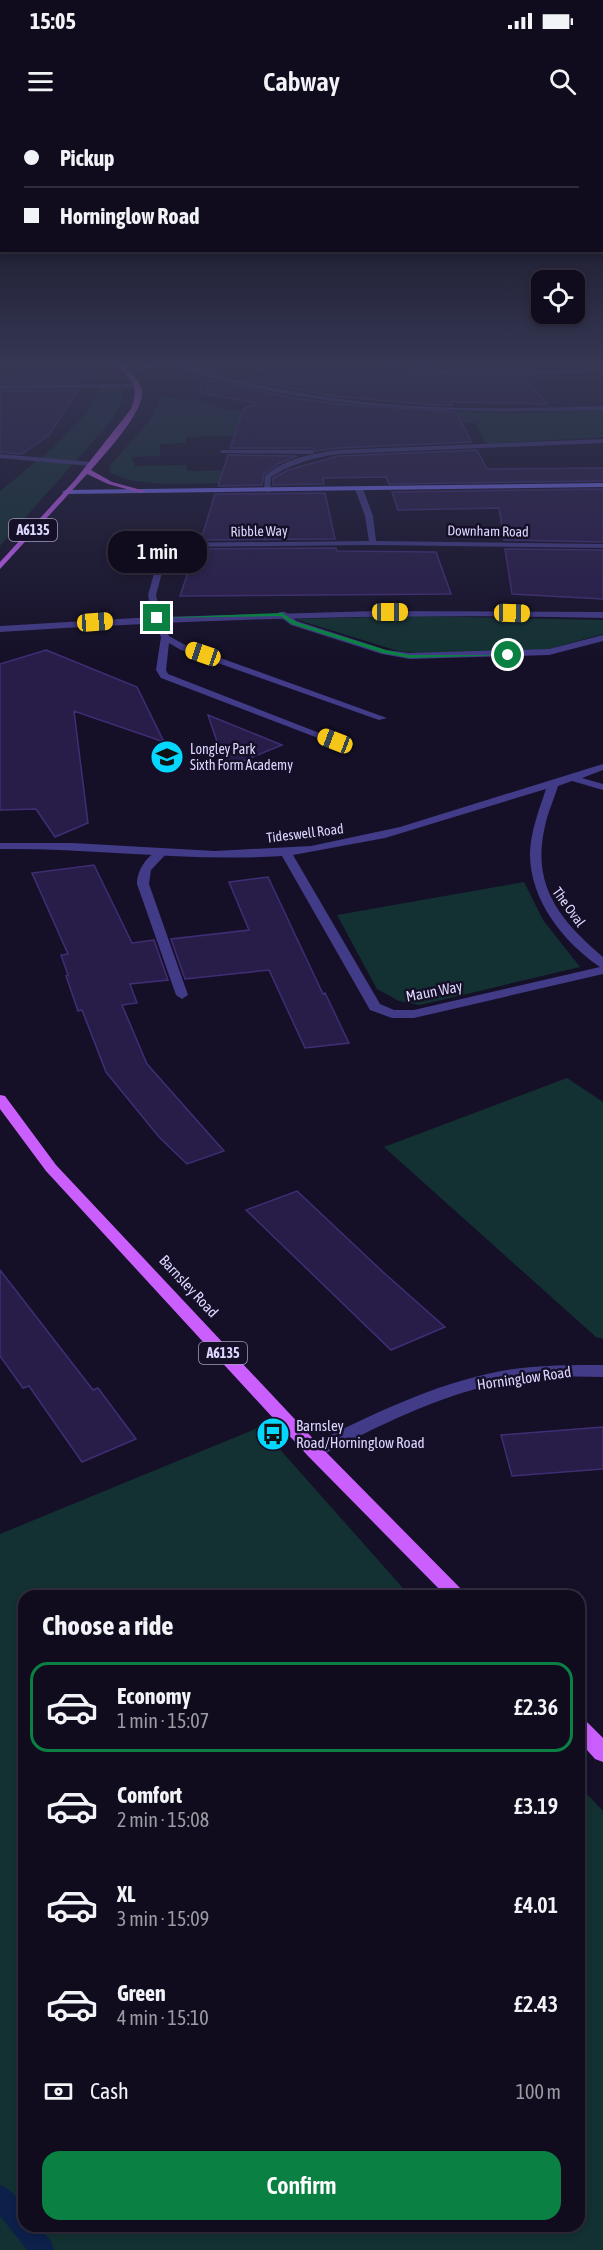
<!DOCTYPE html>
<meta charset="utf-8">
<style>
:root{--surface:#100c1e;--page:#191527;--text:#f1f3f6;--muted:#9c9ba4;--line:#302c3c;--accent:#0b8043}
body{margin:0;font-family:"Asap Condensed",sans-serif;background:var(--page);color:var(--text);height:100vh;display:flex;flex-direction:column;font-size:22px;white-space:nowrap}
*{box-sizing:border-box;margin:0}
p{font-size:20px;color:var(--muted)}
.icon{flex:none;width:33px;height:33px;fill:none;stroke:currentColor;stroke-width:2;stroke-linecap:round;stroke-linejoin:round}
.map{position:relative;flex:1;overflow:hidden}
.drawer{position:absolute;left:18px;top:1470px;width:567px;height:642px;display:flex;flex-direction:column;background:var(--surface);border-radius:18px;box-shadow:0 3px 9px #0003,0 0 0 2px var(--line)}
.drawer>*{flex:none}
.guide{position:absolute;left:0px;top:0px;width:603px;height:132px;box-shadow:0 3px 9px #0003,0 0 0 2px var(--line);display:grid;align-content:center;height:132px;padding:0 24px;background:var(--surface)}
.buttons{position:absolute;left:531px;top:150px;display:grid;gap:12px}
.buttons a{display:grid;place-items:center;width:54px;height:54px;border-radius:12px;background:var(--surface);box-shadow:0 3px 9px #0003,0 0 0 2px var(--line);font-size:30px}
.end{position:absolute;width:27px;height:27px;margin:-14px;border:8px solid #0b8043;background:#fff;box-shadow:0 0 0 3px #fff}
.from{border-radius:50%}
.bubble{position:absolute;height:42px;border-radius:18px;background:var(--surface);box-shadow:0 3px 9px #0003,0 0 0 2px var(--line);font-size:20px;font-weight:600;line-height:42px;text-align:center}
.car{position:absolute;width:18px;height:36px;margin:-18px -9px;border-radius:8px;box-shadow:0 0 4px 2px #0007;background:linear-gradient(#f5c518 24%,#345 0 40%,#f5c518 0 76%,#345 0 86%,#f5c518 0)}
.guide b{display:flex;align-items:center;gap:21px;height:57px;font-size:22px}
.guide b+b{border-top:2px solid var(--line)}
.guide i{width:15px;height:15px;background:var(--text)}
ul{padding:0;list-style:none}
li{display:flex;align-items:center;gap:18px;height:90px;margin:0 12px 9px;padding:0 12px;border:3px solid transparent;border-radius:18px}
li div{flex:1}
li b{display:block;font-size:22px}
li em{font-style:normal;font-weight:600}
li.on{border-color:var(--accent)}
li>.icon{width:54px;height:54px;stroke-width:1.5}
h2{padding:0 24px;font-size:27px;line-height:72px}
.pay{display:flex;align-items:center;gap:15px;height:66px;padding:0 24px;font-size:22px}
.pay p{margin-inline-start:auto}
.action{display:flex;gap:12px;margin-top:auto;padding:12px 24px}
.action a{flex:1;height:69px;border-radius:18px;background:var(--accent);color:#fff;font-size:24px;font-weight:600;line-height:69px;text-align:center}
.status{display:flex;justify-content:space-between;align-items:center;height:42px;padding:0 30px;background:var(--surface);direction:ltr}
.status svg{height:16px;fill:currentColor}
header{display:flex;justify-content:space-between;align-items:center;height:78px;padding:0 24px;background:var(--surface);font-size:27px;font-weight:600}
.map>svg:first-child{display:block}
.green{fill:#133132}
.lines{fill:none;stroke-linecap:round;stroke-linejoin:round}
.stream{fill:#0d204a;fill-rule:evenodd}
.building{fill:#281c49;stroke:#402e75;stroke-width:1.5}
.lane{fill:#423b87;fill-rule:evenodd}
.street{fill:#423b87;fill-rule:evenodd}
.secondary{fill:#7a6ffe;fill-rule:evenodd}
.primary{fill:#cb5ffe;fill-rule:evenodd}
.route{fill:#0b8043}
.labels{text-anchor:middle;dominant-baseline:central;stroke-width:5;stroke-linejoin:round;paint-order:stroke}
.shield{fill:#151028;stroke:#a29bbe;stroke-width:1.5}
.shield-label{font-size:14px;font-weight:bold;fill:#ded7ff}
.far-street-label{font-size:14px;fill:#ded7ff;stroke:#151028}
.far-poi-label{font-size:14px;fill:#ded7ff;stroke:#151028;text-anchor:start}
.street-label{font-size:15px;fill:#ded7ff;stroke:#151028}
.poi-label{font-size:15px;fill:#ded7ff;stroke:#151028;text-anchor:start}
</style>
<div class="status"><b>15:05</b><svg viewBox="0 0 49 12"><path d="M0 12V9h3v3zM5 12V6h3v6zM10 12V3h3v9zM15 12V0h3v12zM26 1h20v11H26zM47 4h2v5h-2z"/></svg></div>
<header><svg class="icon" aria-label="menu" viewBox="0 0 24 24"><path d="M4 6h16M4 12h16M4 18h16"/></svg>Cabway<svg class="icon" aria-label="search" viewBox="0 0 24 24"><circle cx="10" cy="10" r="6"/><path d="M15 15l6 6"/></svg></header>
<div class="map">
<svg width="603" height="2130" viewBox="0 0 603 2130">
<rect width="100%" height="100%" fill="#151028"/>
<path class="green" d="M123 267 122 281 111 301 0 426V371L53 328 88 291 100 268Z
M161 277 200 280 224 290 276 289 308 279 402 289 512 293 603 290V317L486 324 475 303 242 309 247 315 187 317 185 323 160 324V336L132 337 135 346 186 345 187 351 248 350 247 336 292 337 279 341 243 363 162 364 128 360 110 353 109 347 150 300Z
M416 496 603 500V514L549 529 513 533H416L398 531 295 499Z
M524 762 543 800 580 847 420 885 399 881 377 869 337 795Z
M567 958 603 982V1219L596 1217 384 1027Z
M260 1307 410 1476H24V2106H579V1666L603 1691V2130H0V1414Z"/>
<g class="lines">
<path class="stream" d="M0 2065C19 2073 24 2087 24 2106H38L51 2121 54 2130H27L0 2096Z"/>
</g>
<path class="building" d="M249 245H365L367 247 428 256 486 259 525 258 547 284 450 282 452 285H434L333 276 242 259 273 256Z
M400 245H515L518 249 486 251Z
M89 253 83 262 0 263V257Z
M214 261 293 278 337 284 456 292 472 322 338 328 317 331 312 328H230L244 288 256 283 200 273 201 262Z
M78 270 49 315 22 334 0 332V271Z
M477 330 487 349 603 348V361L389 364 386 357 323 358 324 364 273 365V358L288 350 338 336Z
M228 335 297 336 280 343 264 354 262 365 218 366Z
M603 369V422L504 420 499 388 398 390 392 372Z
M325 373 335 419 201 420 215 374Z
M336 428 337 431 436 432 451 474 180 476 196 429Z
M505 429 603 430V479L512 474Z
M46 530 137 567 164 622 74 591 88 703 55 717 36 689 0 690V544Z
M208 595 282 625 226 648Z
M94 745 132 823 154 820 168 860 130 864 137 883 122 885 147 944 224 1031 187 1044 159 1017 106 952 82 890 78 891 66 856 68 855 61 835 68 834 32 753Z
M268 757 323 874 325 873 349 923 305 928 269 850 185 859 171 819 249 810 229 762Z
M297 1071 383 1152 445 1207 391 1230 246 1090Z
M0 1150 93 1270 98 1268 136 1319 82 1342 29 1266 23 1268 0 1236Z
M603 1307V1349L512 1356 501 1315Z"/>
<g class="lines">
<path class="lane" d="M279 492H285L297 501 386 530 410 533 549 529 603 515V521L549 535 410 539 382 534 291 505 279 496Z
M157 495 161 498 169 516 187 526 387 598 379 600 181 530 169 523 166 550 168 554 340 621 331 623 161 558 156 550 161 517 153 498Z
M162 729 168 732 151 750 149 764 188 875 182 879 176 875 137 764C137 749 148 734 162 729Z"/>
<path class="street" d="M150 245H165L124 252 121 250Z
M176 245C196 245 215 255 234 259 266 267 299 273 333 278 422 291 513 289 603 286V290C485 293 366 292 250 267 227 261 197 257 176 245Z
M367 245 486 253 603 248V252L486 257 428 254Z
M140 264 138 267 0 269V265Z
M603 319V323L338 334C314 338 293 343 271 357L270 372 264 371 265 356C285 338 312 334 338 330Z
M222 330H312L315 332 312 334 220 333Z
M0 334 91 342 94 344 91 346 0 338Z
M359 367 363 369 373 396 376 421 603 424V428L373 425 169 427 156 475 161 497 377 491 603 492V498C402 493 201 499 0 512V506L153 497 148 475 162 425 166 423 369 421 365 396 355 369Z
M603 644V650L582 658 603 664V670L572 661 558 666C554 679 548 692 545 706 531 766 560 800 603 837V854L414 898H392L370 890 282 736C188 742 94 728 0 729V723H72L215 731 311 726 400 707ZM546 669C539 690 531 710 530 732 529 779 563 822 600 847L414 890H394L380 884 293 735 385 718Z
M603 1245V1257C568 1256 533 1256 498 1264 436 1276 377 1307 320 1336L314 1337 308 1336 305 1331 308 1326C369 1296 433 1264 501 1251 535 1245 569 1245 603 1245Z"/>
<path class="secondary" d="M603 363V367L66 374 62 372 66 370Z"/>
<path class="primary" d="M117 245H123C130 252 141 261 142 272 144 292 104 335 91 350L112 362 145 371 141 373 108 364 87 354 0 449V442L75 360 131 289C140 265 132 262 117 245Z
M0 975 5 976 56 1045 320 1326 468 1476H446L308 1336 46 1051 0 989Z
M579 1598 586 1601 603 1618V1642L595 1639 579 1621Z"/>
</g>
<linearGradient id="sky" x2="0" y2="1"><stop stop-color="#0c0916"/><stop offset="0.45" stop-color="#353753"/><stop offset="1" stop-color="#353753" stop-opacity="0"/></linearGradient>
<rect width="603" height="543" fill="url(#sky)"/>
<path class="route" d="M282 493 296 502 386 530 410 535H511L410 538 383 533 292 504 281 496 154 498Z"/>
<defs>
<symbol id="university-disc" viewBox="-11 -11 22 22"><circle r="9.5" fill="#04d7fe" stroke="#151028"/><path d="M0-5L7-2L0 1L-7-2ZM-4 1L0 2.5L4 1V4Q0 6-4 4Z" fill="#111"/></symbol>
<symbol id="bus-disc" viewBox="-11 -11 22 22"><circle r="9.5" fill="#04d7fe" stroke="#151028"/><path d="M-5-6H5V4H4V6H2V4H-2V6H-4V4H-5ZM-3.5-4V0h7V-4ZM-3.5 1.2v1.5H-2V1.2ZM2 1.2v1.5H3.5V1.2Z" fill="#111"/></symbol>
</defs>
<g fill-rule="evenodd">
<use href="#university-disc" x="148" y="618" width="38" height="38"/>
<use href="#bus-disc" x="254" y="1295" width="38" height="38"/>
</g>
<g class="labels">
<g class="shield">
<rect x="9" y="399" width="48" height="22" rx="4.5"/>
<rect x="199" y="1222" width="48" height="22" rx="4.5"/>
</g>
<g class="shield-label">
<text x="33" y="410">A6135</text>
<text x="223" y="1233">A6135</text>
</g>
<g class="far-street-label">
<text transform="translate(259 411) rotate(-1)">Ribble Way</text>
<text transform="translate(488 411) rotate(1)">Downham Road</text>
<text transform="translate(305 713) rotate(-7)">Tideswell Road</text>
<text transform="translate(569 787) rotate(54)">The Oval</text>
</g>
<g class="far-poi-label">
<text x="190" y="629">Longley Park<tspan x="190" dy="16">Sixth Form Academy</tspan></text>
</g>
<g class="street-label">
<text transform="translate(434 871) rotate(-11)">Maun Way</text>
<text transform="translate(189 1166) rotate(47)">Barnsley Road</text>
<text transform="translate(524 1258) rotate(-8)">Horninglow Road</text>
</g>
<g class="poi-label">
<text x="296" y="1305">Barnsley<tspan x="296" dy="17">Road/Horninglow Road</tspan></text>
</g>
</g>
</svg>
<div class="buttons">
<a><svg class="icon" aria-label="locate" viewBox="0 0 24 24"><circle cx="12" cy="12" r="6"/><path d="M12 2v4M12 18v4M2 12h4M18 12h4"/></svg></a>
</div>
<i class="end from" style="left:508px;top:535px"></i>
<i class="end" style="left:157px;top:498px"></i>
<div class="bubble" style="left:108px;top:411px;width:99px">1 min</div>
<i class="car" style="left:390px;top:492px;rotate:90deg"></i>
<i class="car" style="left:512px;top:493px;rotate:91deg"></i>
<i class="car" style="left:95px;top:502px;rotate:86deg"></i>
<i class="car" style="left:203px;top:534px;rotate:289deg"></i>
<i class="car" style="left:335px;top:621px;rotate:291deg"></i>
<div class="guide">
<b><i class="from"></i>Pickup</b>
<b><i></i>Horninglow Road</b>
</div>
<section class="drawer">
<h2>Choose a ride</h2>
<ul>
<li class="on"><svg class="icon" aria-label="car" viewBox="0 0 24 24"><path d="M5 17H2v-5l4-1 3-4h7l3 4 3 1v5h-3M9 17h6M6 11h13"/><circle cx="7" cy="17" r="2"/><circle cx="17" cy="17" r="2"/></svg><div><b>Economy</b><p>1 min · 15:07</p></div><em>£2.36</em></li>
<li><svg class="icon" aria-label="car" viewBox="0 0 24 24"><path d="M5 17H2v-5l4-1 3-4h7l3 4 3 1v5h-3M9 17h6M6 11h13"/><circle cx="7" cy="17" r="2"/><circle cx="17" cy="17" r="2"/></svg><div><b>Comfort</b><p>2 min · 15:08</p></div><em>£3.19</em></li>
<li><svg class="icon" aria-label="car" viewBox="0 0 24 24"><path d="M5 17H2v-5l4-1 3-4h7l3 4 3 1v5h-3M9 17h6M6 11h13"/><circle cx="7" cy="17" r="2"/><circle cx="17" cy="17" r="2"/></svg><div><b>XL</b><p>3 min · 15:09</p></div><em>£4.01</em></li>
<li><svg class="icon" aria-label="car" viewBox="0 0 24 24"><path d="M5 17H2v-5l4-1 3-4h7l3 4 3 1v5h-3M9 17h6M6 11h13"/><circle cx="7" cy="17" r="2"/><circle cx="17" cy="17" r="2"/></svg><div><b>Green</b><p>4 min · 15:10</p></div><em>£2.43</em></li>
</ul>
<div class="pay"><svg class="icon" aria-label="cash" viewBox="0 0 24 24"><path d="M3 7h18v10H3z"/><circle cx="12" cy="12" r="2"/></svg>Cash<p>100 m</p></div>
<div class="action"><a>Confirm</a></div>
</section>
</div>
